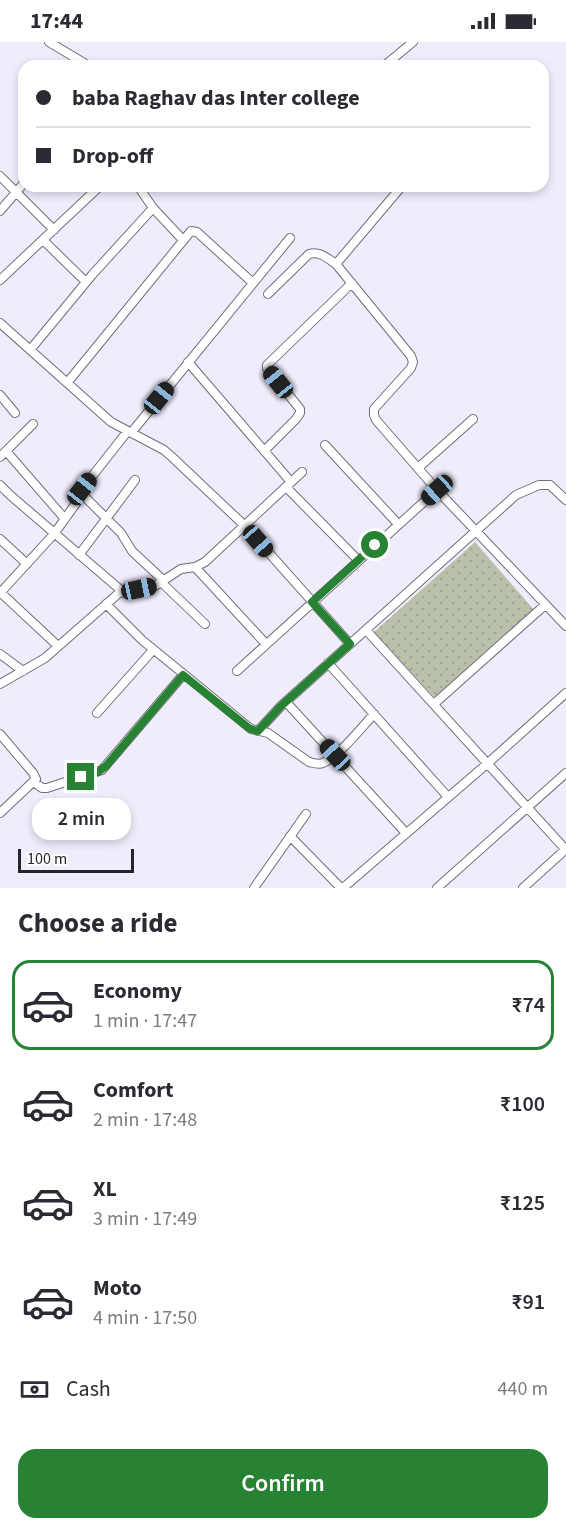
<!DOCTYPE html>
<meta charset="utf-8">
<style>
:root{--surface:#fff;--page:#f2f2f3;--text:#2b2b33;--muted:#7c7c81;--line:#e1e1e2;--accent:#288233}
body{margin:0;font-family:"Source Sans 3",sans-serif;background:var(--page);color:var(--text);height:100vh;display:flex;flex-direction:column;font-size:22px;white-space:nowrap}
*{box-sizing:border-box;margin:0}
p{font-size:20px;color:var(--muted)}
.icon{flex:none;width:33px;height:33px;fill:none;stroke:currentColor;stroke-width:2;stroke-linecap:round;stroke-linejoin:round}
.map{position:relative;height:846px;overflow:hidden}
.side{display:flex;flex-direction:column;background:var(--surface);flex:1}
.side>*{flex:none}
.banner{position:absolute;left:18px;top:18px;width:531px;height:132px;border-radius:18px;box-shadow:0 3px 9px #0003;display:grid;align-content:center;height:132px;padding:0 18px;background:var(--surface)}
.scale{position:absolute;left:18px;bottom:15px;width:116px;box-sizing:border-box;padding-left:6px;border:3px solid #27252b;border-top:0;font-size:16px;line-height:21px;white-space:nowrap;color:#27252b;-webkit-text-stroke:4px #fdfdfd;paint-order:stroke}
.end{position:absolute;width:27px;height:27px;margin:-14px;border:8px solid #288233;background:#fff;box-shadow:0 0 0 3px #fff}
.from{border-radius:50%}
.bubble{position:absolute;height:42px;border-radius:18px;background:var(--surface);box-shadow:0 3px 9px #0003;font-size:20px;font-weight:600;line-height:42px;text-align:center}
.car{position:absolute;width:18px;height:36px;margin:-18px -9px;border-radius:8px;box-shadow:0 0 4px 2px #0007;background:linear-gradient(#222 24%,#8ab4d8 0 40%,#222 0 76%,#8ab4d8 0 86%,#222 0)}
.banner b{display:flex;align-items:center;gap:21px;height:57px;font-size:22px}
.banner b+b{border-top:2px solid var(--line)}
.banner i{width:15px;height:15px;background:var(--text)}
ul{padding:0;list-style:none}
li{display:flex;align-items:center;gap:18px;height:90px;margin:0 12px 9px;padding:0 6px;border:3px solid transparent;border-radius:18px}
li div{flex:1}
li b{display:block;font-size:22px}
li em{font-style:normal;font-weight:600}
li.current{border-color:var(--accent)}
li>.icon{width:54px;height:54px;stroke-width:1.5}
h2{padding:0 18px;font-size:27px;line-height:72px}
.pay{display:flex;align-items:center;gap:15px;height:66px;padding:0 18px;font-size:22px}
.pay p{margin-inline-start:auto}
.action{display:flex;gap:12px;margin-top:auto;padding:12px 18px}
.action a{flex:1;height:69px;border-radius:18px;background:var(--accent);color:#fff;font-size:24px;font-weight:600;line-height:69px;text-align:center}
.status{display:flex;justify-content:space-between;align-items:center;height:42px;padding:0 30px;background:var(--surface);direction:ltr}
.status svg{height:16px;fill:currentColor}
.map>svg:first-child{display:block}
.park{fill:url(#park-dots)}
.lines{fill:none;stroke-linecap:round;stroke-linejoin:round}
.street-casing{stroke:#716d7b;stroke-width:10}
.street{stroke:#fff;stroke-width:8}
.route{stroke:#288233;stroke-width:8}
</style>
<div class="status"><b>17:44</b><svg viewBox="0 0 49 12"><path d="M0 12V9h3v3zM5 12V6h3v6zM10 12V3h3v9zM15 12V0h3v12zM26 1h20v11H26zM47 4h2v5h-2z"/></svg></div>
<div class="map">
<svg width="566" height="846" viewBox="0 0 566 846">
<defs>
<pattern id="park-dots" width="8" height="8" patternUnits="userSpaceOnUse" patternTransform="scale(1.5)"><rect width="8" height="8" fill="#b9c1ab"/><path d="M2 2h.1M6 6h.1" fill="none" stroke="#9fa693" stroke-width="1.8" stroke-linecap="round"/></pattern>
</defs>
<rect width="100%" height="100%" fill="#f1ecfc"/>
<path class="park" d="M475 500 535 569 437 658 374 590Z"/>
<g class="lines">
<defs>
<path id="street" d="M49 0 89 24
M384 24 413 0
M0 134 54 188
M138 144 153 166 183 198
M0 169 24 141
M43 198 86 240
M336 222 402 144
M0 238 100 144
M268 252 309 212C320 209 327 216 336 222L411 314 413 320 411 326 374 367V373L376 378 437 448 566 584
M0 281 111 380 164 408 172 415 245 484 350 602
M30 308 92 233 153 166
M188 320 291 440
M67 341 191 189 197 190 253 241
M0 353 15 371
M131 391 290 196
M325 403 398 482
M6 409 65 477
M264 409 296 377 300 371V367L267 326V323L352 241
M0 415 33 382
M418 426 473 377
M0 443 10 453 123 550
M286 445 358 518
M80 450 121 491 132 509 163 538
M0 497 27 522
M79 513 135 438
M195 525 266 602
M161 540 205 582
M0 550 58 604
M1 550 54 492 77 460 82 447 127 390
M106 562 142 598 251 687 268 691 309 720C314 721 318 723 323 721 339 714 362 685 374 672
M366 588 566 808
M0 612 23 629
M328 621 448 755
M237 629 437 448
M0 642 45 616 119 551 155 544 181 527 195 525 205 520 302 430
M286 660 406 791
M434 662 545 563
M97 671 153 608
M258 689 281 664 516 453 539 443H550L566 458
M0 692 33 731 36 737 0 771
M34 740 42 746H47L102 728 183 633
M290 794 341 846
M254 846 306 772
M343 846 488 721 566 651
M437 846 566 731
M523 846 566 807"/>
</defs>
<use href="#street" class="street-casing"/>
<use href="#street" class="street"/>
</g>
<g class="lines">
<path class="route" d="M81 735 98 730 106 724 183 633 250 687 258 689 281 664 350 602 312 560 375 503"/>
</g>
</svg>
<div class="scale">100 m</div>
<i class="end from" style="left:375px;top:503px"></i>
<i class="end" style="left:81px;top:735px"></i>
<div class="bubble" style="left:32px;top:756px;width:99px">2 min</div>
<i class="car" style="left:278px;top:340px;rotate:321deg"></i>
<i class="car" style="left:159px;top:356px;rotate:39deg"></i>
<i class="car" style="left:82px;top:447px;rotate:38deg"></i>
<i class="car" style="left:437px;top:448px;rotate:228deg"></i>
<i class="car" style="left:258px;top:499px;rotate:139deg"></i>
<i class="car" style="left:139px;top:547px;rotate:78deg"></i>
<i class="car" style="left:335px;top:713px;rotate:317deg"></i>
<div class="banner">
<b><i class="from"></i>baba Raghav das Inter college</b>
<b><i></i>Drop-off</b>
</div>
</div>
<section class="side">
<h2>Choose a ride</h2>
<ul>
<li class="current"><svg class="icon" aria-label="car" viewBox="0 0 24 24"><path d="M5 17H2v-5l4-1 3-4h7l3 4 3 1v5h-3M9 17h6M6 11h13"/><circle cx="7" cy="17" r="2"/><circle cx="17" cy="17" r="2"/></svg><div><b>Economy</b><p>1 min · 17:47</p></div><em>₹74</em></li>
<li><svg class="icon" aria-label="car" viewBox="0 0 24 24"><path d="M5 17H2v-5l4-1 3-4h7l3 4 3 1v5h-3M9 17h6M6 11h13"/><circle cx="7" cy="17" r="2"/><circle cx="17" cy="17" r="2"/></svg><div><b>Comfort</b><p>2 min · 17:48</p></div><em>₹100</em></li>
<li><svg class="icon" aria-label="car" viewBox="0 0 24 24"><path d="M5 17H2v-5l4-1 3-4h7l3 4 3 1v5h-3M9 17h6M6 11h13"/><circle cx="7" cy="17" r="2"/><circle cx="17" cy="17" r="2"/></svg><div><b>XL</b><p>3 min · 17:49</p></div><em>₹125</em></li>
<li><svg class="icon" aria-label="car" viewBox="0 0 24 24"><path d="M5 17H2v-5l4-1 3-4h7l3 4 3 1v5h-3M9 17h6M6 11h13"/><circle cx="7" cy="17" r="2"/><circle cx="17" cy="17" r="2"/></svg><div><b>Moto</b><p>4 min · 17:50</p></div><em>₹91</em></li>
</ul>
<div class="pay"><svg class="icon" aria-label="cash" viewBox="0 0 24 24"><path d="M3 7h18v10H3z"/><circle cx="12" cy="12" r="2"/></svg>Cash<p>440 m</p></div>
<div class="action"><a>Confirm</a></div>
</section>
